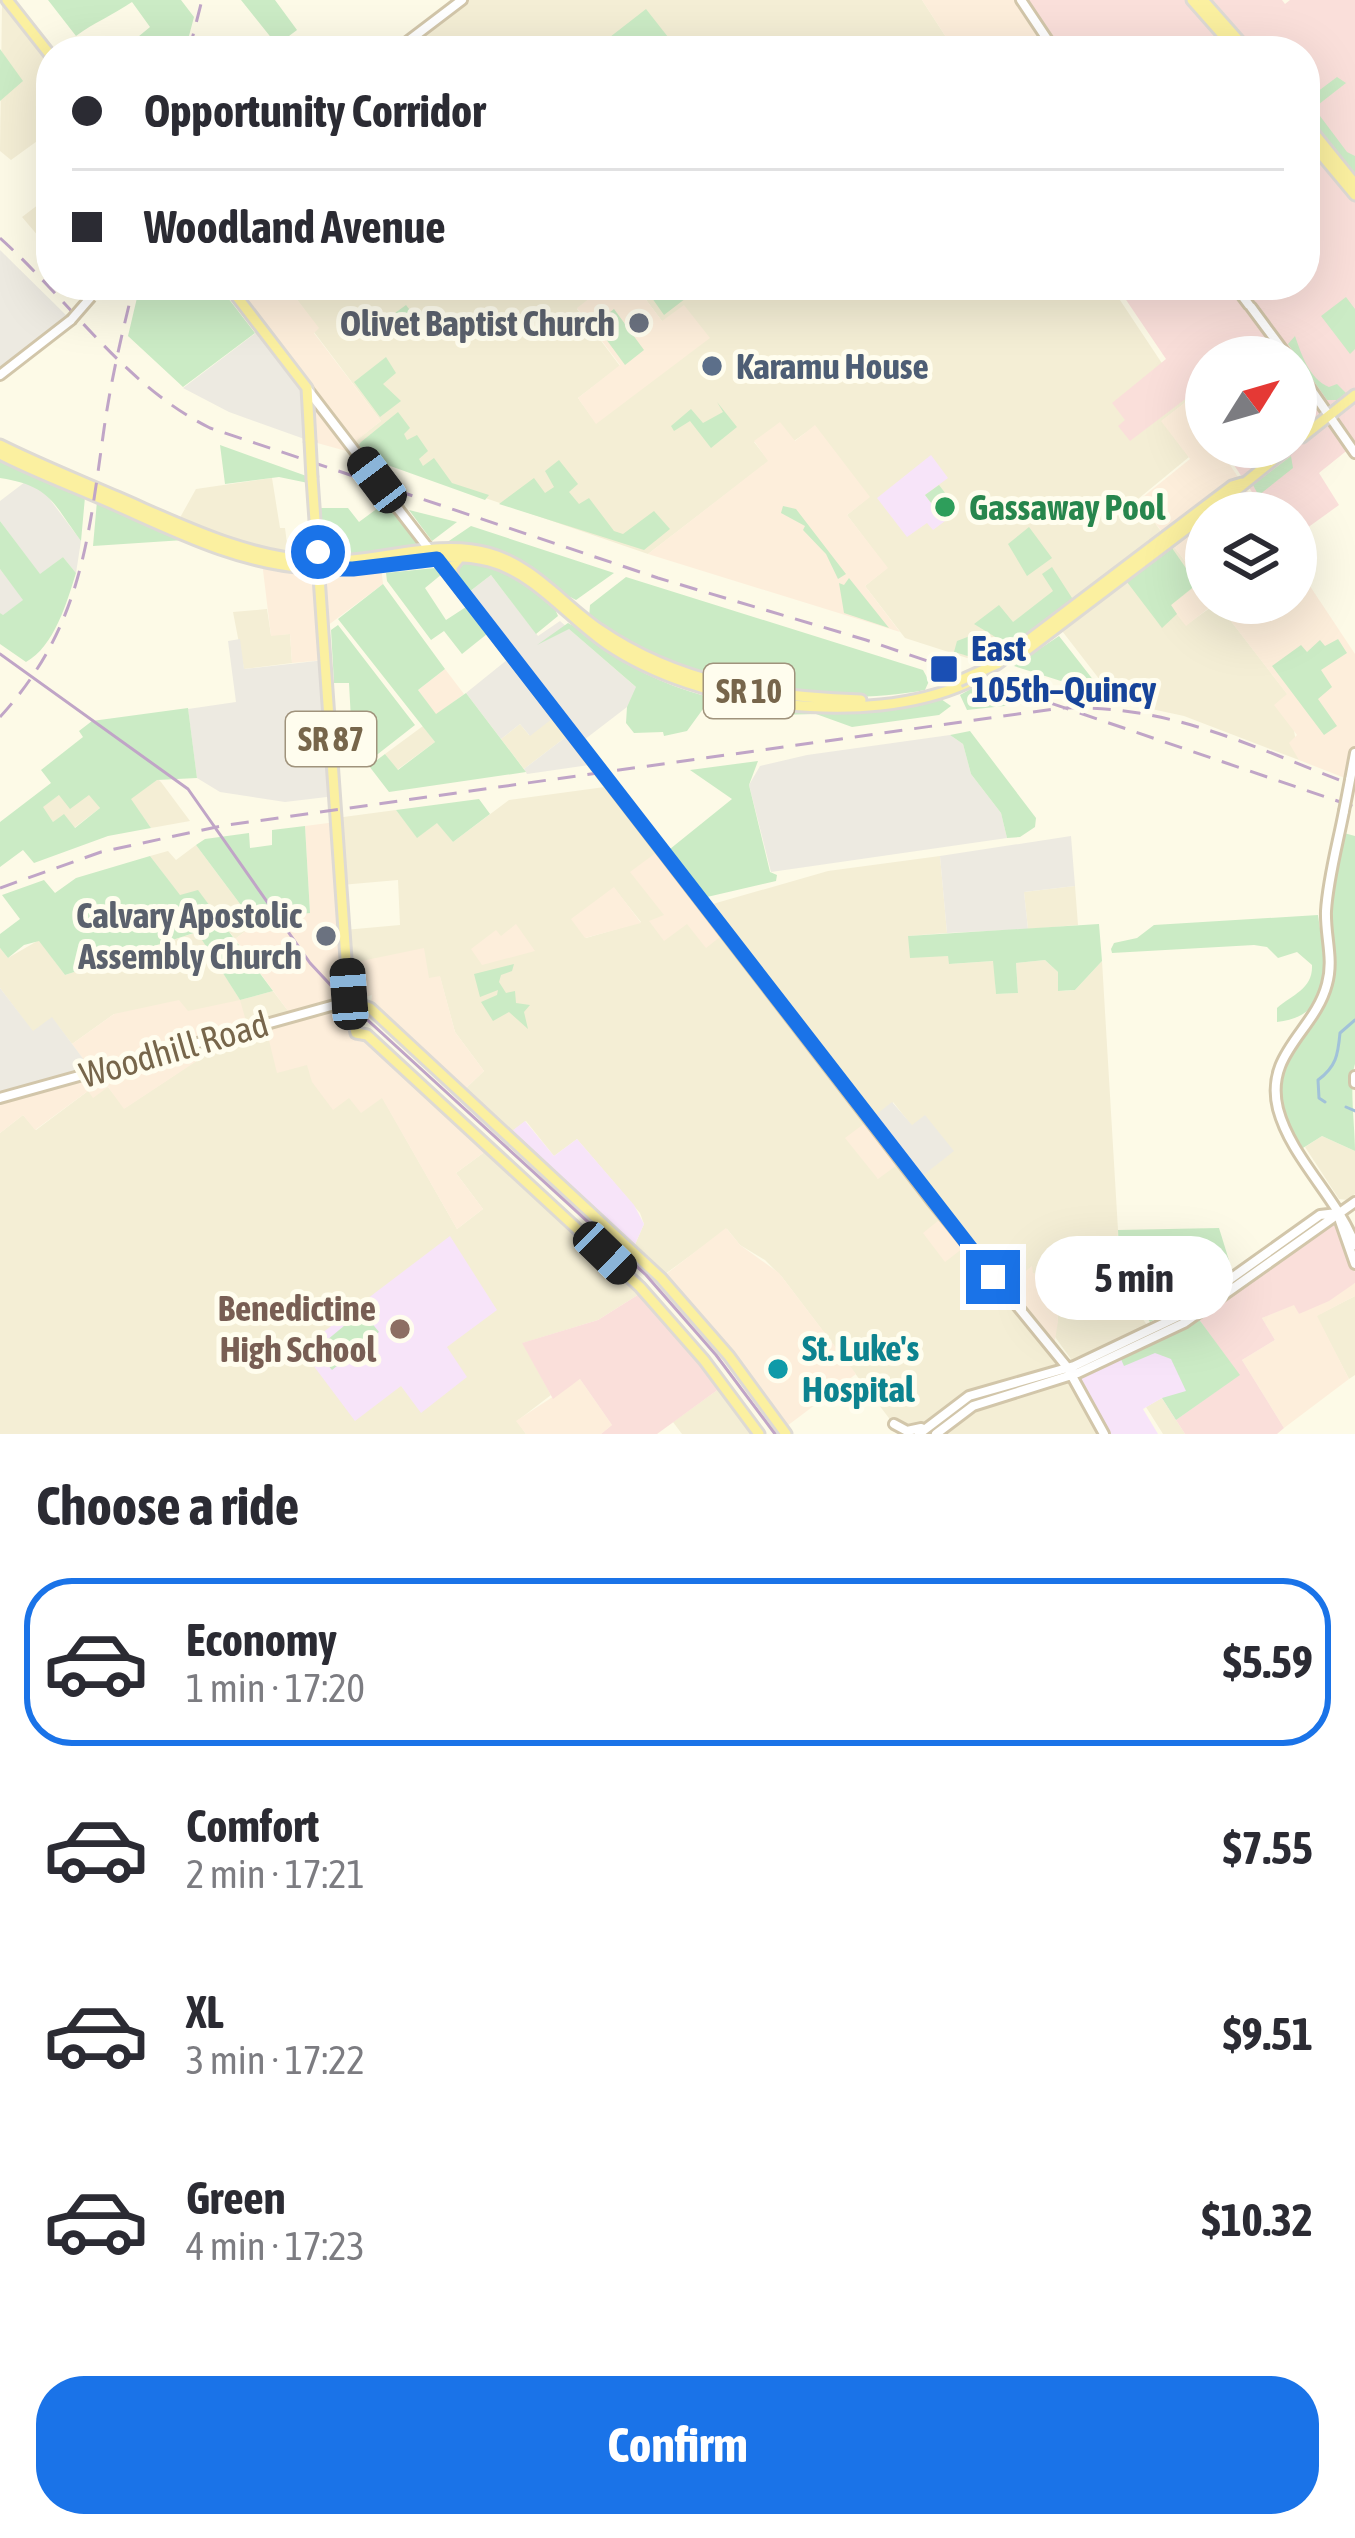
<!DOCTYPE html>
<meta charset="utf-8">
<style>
:root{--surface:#fff;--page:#f2f2f3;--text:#2b2b33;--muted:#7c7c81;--line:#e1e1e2;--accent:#1a73e8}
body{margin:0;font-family:"Asap Condensed",sans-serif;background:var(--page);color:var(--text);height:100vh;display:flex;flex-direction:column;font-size:45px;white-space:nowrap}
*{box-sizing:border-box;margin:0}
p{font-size:39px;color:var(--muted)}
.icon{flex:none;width:66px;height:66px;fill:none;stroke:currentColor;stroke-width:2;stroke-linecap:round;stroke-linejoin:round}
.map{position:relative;height:1434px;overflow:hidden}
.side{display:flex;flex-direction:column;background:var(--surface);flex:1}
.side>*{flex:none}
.guide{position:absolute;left:36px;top:36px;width:1284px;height:264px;border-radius:48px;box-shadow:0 12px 48px #0002;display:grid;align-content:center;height:264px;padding:0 36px;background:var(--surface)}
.needle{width:78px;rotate:53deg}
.buttons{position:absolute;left:1185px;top:336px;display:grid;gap:24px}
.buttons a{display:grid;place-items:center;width:132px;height:132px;border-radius:50%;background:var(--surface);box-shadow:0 12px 48px #0002;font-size:60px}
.end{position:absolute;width:54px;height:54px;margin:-27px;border:15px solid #1a73e8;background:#fff;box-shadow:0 0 0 6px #fff}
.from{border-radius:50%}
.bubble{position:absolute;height:84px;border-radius:42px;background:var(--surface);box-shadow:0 12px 48px #0002;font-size:39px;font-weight:700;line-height:84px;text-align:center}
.car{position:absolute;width:36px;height:72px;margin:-36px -18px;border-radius:15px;box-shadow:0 0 9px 3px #0007;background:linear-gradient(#222 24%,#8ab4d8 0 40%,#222 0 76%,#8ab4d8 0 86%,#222 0)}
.guide b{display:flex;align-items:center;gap:42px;height:114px;font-size:45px}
.guide b+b{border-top:3px solid var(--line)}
.guide i{width:30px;height:30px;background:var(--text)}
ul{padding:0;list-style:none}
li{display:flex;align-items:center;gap:36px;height:168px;margin:0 24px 18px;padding:0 12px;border:6px solid transparent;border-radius:48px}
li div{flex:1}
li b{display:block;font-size:45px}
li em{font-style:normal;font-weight:700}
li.selected{border-color:var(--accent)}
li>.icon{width:108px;height:108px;stroke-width:1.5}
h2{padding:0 36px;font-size:54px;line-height:144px}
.action{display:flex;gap:24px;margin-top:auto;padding:24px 36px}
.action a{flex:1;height:138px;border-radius:48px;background:var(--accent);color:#fff;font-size:48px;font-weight:700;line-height:138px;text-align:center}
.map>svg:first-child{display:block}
.residential{fill:#f4eed5;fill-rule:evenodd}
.commercial{fill:#fdeedb}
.industrial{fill:#edeae1}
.education{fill:#f7e4f9}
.medical{fill:#fadfda}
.green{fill:#cbebc5;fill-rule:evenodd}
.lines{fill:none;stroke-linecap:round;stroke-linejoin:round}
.stream{stroke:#a1c2d9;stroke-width:3}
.secondary-casing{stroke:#d2c6aa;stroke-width:14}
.primary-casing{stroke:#dedad4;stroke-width:15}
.secondary{stroke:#fff;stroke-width:8}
.primary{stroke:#fbf0a0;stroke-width:9}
.tram{stroke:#c0a5c7;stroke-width:3}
.rail{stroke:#c0a5c7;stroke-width:3;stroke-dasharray:18 12;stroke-linecap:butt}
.secondary-bridge-casing{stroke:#d2c6aa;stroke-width:14;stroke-linecap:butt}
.primary-bridge-casing{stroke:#dedad4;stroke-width:15;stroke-linecap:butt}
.secondary-bridge{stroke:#fff;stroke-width:8}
.primary-bridge{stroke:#fbf0a0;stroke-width:9}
.route{stroke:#1a73e8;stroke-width:15}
.worship-dot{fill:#6b7280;stroke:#fffdee;stroke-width:4.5}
.service-dot{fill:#5c6f8a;stroke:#fffdee;stroke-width:4.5}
.leisure-dot{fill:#2e9e5b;stroke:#fffdee;stroke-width:4.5}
.transit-dot{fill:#1a4fb4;stroke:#fffdee;stroke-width:4.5}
.education-dot{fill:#8d6e63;stroke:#fffdee;stroke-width:4.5}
.culture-dot{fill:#0f9aa8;stroke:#fffdee;stroke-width:4.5}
.labels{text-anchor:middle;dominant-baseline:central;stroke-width:10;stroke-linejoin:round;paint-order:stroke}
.shield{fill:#fffdee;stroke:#a0937c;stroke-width:3}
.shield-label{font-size:33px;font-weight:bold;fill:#77664b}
.worship-label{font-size:36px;font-weight:bold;fill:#5b616d;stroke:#fffdee;text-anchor:end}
.service-label{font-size:36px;font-weight:bold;fill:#4e5e75;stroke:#fffdee;text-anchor:start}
.leisure-label{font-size:36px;font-weight:bold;fill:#27864d;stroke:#fffdee;text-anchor:start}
.transit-label{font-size:36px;font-weight:bold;fill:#164399;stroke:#fffdee;text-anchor:start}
.street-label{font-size:36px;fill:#77664b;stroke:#fffdee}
.education-label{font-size:36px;font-weight:bold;fill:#785e54;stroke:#fffdee;text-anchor:end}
.culture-label{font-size:36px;font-weight:bold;fill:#0d838f;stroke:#fffdee;text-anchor:start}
</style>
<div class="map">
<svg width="1355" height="1434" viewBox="0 0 1355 1434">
<rect width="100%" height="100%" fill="#fdfae7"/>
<path class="residential" d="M462 0H922L955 51H395Z
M2 4 51 68V131L11 160 0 151Z
M51 195V251L22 217Z
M286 285H587L594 295 577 309 620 366 578 398 596 423 662 321 635 285H1110L1187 401 1162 421 1189 457 1138 499 1165 537 992 666 905 638 865 586 887 568 847 515 869 497 815 426 794 441 754 442 769 461 648 554 357 454 350 445 381 421 314 332 318 328Z
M272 478 280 528H285L289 559 177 523 196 489Z
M1171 543 1188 565 1206 554V589L1201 583 1186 625 1217 603 1288 695 1299 760 1184 716 1105 699 1110 693 1059 627Z
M267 609 271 635 290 634 292 663 244 669 233 612Z
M557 714 571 733 524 769 501 739 520 724 529 735Z
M423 726 435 742 397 770 385 754Z
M158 779 161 782 190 821 151 828 130 799Z
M612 786 661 849 665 916 650 922 828 871 940 856 947 933 908 936 948 956 950 964 994 961 996 994 1018 993 1016 963 1045 960 1058 972 1059 991H1065L1075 990 1102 961 1118 1230 1116 1280 1147 1325 1144 1329 1073 1362 1053 1334 1058 1321 1055 1280 1032 1273V1268L1020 1276 1013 1263 994 1277 1067 1367 971 1395 919 1434H901L782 1277 765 1260 740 1245 727 1229 661 1277 633 1249 644 1224 640 1213 577 1139 554 1156 526 1121 508 1134 462 1092 484 1071 455 1032 440 977 429 979 346 964 344 930 400 925 398 880 341 885 336 818 396 810 417 837 437 822 453 842 509 800ZM614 888 641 922 586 938 572 919ZM893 1102 912 1126 926 1116 877 1179Z
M59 795H90L100 808 74 828 53 822 42 807Z
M196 845 255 924 235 939 198 891 180 896 150 856 168 851 176 860Z
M1075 886 1078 925 1028 929 1024 892Z
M198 932 240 1000 273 991 292 1016 307 1064 349 1098 382 1097 457 1229 483 1209 456 1173 490 1148 644 1291 598 1320 523 1343 551 1395 517 1421 526 1434H0V1133L23 1115 36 1130 88 1091 108 1087 125 1108 217 1047 188 1011 114 1014 72 1044 52 1018 33 1032 0 988V948L8 958 39 940 65 975Z
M1322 1136 1355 1151V1194L1348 1200 1339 1199 1305 1147Z
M1355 1296V1375L1349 1379 1316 1316Z
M1070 1379 1100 1434H939L968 1411Z
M723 1386 759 1434H682L673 1422Z
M1162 1398 1185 1434H1163L1146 1407Z"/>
<path class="commercial" d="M922 0H1021L1055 51H955Z
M270 285H286L319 328 314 333 381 421 351 445 357 454 310 441 307 388 243 305Z
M587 285H635L662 321 684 305 710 338 596 424 578 398 620 365 577 308 594 295Z
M1187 401 1206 430V447H1218L1262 513H1206V554L1188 565 1138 501 1190 459 1161 421Z
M780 422 795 441 815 425 870 497 847 515 888 568 865 586 900 632 648 554 768 461 754 441Z
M262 562 381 566 383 584 323 629 325 660 292 663 290 634 271 636Z
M1296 565 1355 654V753L1350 780 1299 760 1289 743 1297 735 1274 705 1287 694 1220 607 1226 603H1296Z
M1201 582 1206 589V603H1215L1186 626 1170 606Z
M445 669 464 694 436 715 418 690Z
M336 822 347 964 424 948 429 978 440 976 455 1032 484 1071 462 1092 370 1008 372 995 349 1002 355 1032 363 1033 490 1148 456 1173 483 1209 457 1229 382 1098 361 1113 349 1098 333 1110 312 1082 307 1065 277 1073 265 1024 291 1015 235 939 263 918 310 912 305 826Z
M661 849 725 933 706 948 687 924 664 941 649 921 664 915 630 872Z
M614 887 641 923 585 938 571 919Z
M516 924 535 951 482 965 471 949 496 930 501 936Z
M179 1000 188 1011 240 1000 248 1028 212 1039 218 1047 124 1109 108 1087 93 1098 88 1091 35 1130 23 1115 0 1133V1098L92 1071 72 1044 114 1014Z
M869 1120 901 1162 878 1179 845 1138Z
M944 1216 967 1245 945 1262 923 1233Z
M726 1228 740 1245 779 1273 856 1374 783 1429 661 1278Z
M1013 1262 1021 1275 1032 1266 1033 1273 1055 1280 1058 1321 1054 1346 993 1277Z
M1355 1283V1296L1317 1316 1349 1379 1284 1428 1242 1360 1275 1340 1262 1318 1295 1304 1299 1314Z
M580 1379 612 1425 601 1434H526L516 1421Z"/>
<path class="industrial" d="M0 250 71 320 0 375Z
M261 329 307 388 310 441 229 412 183 388Z
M25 482 43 490 81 541 76 573 63 557 40 575 0 521V501Z
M0 569 24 600 2 616 0 613Z
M491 575 538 636 560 621 637 688 627 707 580 743 596 764 527 774 524 769 571 733 557 715 530 736 520 724 501 739 466 693 512 656 465 595Z
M240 639 244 669 325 660 335 796 285 802 220 792 197 778 188 709 236 702 228 641Z
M950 735 963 744 971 774 1001 813 1007 838 771 872 749 785 760 766 807 755Z
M1071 836 1075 886 1024 892 1028 929 947 933 940 856Z
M0 988 33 1031 52 1017 93 1072 0 1098Z
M892 1102 912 1125 925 1115 954 1151 916 1181 869 1120Z"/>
<path class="education" d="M931 455 948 478 925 495 945 521 933 530 927 523 907 537 877 498Z
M525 1121 554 1156 577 1139 634 1205 644 1224 633 1249 508 1134Z
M450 1236 497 1310 447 1347 467 1377 421 1413 401 1386 355 1421 301 1349Z
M1198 1318 1240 1375 1176 1420 1162 1398 1143 1409 1158 1434H1109L1079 1377Z"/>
<path class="medical" d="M1027 0H1282L1285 4 1290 0H1355V444L1319 473 1339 505 1296 536V513H1266L1222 447H1296V357H1206V422L1188 397 1130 441 1118 426 1125 420 1112 403 1166 359 1116 285H1305V51H1061Z
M1330 1223 1338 1224 1355 1272V1283L1329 1301 1299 1314 1294 1305 1262 1318 1275 1340 1242 1360 1284 1428 1277 1434H1185L1176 1420 1239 1375 1198 1318Z
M644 1291 723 1386 657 1434H601L612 1425 580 1379 553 1399 522 1343 598 1320Z"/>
<path class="green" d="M48 0H181L194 17 185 51H141L131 47 121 51 150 27 132 2C113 15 95 22 76 36Z
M241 0H275L297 30 277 45Z
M646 9 679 51H650L639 36 619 51H592Z
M0 49 23 81 0 101Z
M1337 77 1346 83 1314 108 1347 152 1355 156V177L1305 116V101Z
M140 285H218L255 333 183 387 128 336Z
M655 285H703L664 315 647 291Z
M1346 297 1355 309V349L1350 354 1321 316Z
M406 305 419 322 401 335 393 324 384 330 380 324Z
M614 309 644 350 625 365 595 324Z
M1295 336C1301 353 1309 379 1329 387L1337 384 1346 393 1337 400H1327L1288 344Z
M386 357 396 373 383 384 401 401 380 417 354 382Z
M717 402 737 427 711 448 690 421 674 431 671 426 691 409 703 423 723 412Z
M398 412 410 428 404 434 407 440 417 435 428 451 419 459 423 466 434 458 452 483 489 495 485 500 368 458 359 445 361 442Z
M220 445 312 478 313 484 279 477 225 484Z
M1291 456 1293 468 1259 495 1273 513H1268L1253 485Z
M0 460 85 497 81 541C52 502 51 486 0 478Z
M559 460 578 484 569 492 579 504 589 498 614 531 623 534 654 511 670 529 644 550 499 504 534 478 545 493 554 487 545 471Z
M939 485 959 511 945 521 925 495Z
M97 501 184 540 93 546Z
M386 502 396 506 431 551 318 561 314 508H348L359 522Z
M783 506 796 509 846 574 838 579 826 554 803 530 805 526 781 513Z
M409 510 457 522 432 541Z
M0 521 40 574 63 557 76 573C67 602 54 647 26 662L0 644V613L3 615 23 600 0 569Z
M471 526 614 573 576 600C525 574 509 537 443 545Z
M1029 527 1052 558 1027 576 1008 544Z
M1172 548 1197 584 1171 605 1177 614 1162 628 1127 582 1165 549Z
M450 561C461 565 466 561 478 563 509 568 532 590 555 609L558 616 536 634 491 575 465 595 443 566Z
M1052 567 1074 601 1015 649 974 624 999 605 1013 622 1053 591 1042 574Z
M435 568 442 574 425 588 446 620 466 607 487 634 462 654 444 631 431 640 387 581 386 573Z
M626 577 923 670 929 681 925 690C841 706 740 694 660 662 636 652 612 632 589 618L590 605Z
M849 578 889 628 844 613 839 583 844 585Z
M383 584 445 669 418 690 436 714 466 693 526 772 389 792 369 766 385 754 398 770 435 742 338 619Z
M568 623C595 636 618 660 646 674 734 717 846 720 941 699L951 706 939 715 852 727 816 714 776 715 703 709 687 731 664 736 663 732 634 733 626 723 627 707 636 687 569 629 537 645Z
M338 625 415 725 369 761 356 744 358 722 351 720 349 683H334L331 630Z
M970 636 1001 654C985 663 975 658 954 652L957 641Z
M1059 636 1105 695 1014 666Z
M1338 639 1347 653 1321 670 1332 687 1318 699 1337 726 1324 735 1272 666 1301 645 1307 652 1320 640 1325 646Z
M976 686 1022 704 967 710 960 695Z
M188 708 197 778 157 780 131 799 151 828 108 836 34 863 23 850 0 867V822L51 783 41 770 83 737 79 731 92 721ZM59 795 70 809 89 795 100 808 75 828 64 814 53 822 43 807Z
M970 731 1036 818 1035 827 1020 837 1007 838 1001 813 971 774 963 744 950 735Z
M758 761 749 785 770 872 777 875 776 881 707 897 670 849 732 799 690 770Z
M479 799 490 814 453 842 437 823 417 838 396 810Z
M305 826 310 913 263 918 255 924 196 845 205 839 249 833 250 848 272 845V830Z
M1344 833 1355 836V1064C1349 1082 1355 1128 1355 1151L1322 1136 1303 1148C1244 1057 1314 1057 1332 981 1337 956 1328 932 1330 906 1332 882 1339 857 1344 833Z
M150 856 180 895 198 890 273 991 240 1000 197 932 65 975 39 941 24 945 8 958 0 948V934L20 919 2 895 44 880 55 893 76 878Z
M1318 915C1324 958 1337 1016 1277 1022V1008C1293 994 1313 989 1312 965L1297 952 1278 958 1267 947 1254 945 1112 953 1111 949 1114 943 1137 938 1154 925Z
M1099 924 1102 961 1075 990 1058 991V972L1045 960 1016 963 1018 993 996 994 993 961 949 964 948 956 910 958 908 936Z
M514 964 512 971 501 975 499 982 506 993 515 991 516 1003 530 1005 524 1012 528 1029 509 1012 493 1021 481 1002 497 995 498 990 480 997 474 974Z
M1219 1228 1232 1270 1190 1301 1150 1322 1120 1278 1118 1230Z
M362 1311 379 1332 332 1370 315 1350Z
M1198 1318 1240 1375 1176 1420 1162 1398 1186 1391 1171 1359 1155 1353 1124 1366 1120 1357Z"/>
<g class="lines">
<path class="stream" d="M1325 1102 1319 1098 1318 1080C1336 1067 1338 1055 1340 1033L1355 1020
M1346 1107 1355 1111"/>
<defs>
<path id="secondary" d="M1021 0 1055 51
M395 51 462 0
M1234 285 1249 305
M1251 307 1288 357
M1296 368 1355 453
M0 375 71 320
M308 390 357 454
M399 510 931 1200 1067 1367 1104 1434
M1350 780 1355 753
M1344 811C1338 843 1328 878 1326 911 1325 936 1334 959 1327 984 1315 1031 1264 1053 1278 1109 1291 1158 1337 1197 1355 1245
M1355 1076V1083
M0 1098 349 1001
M1340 1221 1355 1264
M894 1424 907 1431 921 1428
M919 1434 969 1396 1074 1366 1177 1317 1320 1215 1337 1213
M936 1434 973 1406 1078 1373 1184 1323 1355 1202"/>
<path id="primary" d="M7 0 51 56
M1192 0 1237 51
M1203 0 1248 51
M1305 122 1355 184
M1305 135 1355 195
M228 285 307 388 310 441
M1302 437 1355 395
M0 445C38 464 78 480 117 497 182 525 244 557 316 561 372 565 434 538 488 553 533 565 563 605 600 630 679 684 767 697 861 700
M0 454C35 472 73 486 109 502 173 530 236 563 307 568 365 573 434 546 489 561 535 573 569 618 607 644 698 706 865 729 967 683
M312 478 349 1001 356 1033 367 1035 640 1287 704 1360 759 1434
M1208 513 1289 447
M452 578V567L460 557
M1028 649 1206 514
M997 664 1232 486 1242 483
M349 1001 370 1008 661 1278 729 1356 786 1434"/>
</defs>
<use href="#secondary" class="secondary-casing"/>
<use href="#primary" class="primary-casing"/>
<use href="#secondary" class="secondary"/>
<use href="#primary" class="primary"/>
<path class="tram" d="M0 654 188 789 310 963 338 993
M362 1015 646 1275 716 1355 775 1434"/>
<path class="rail" d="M189 51 202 0
M0 238C69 300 125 386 210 428L658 578 866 640 1355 807
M0 717C81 628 88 542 104 429 111 380 122 333 134 285
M0 888 101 852 221 826 1061 708C1172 704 1254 748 1355 786"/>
<defs>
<path id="secondary-bridge" d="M71 320 91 297
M357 454 399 510
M1344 811 1350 780"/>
<path id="primary-bridge" d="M310 441 312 478
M959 681 997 664"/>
</defs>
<use href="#secondary-bridge" class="secondary-bridge-casing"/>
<use href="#primary-bridge" class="primary-bridge-casing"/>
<use href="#secondary-bridge" class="secondary-bridge"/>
<use href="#primary-bridge" class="primary-bridge"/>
</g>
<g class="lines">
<path class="route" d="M318 552 319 569H353L437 559 993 1277"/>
</g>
<g class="worship-dot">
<circle cx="639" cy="323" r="12"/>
<circle cx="326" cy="936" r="12"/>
</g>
<circle class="service-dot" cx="712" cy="366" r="12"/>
<circle class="leisure-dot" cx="945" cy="507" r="12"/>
<rect class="transit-dot" x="929" y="654" width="30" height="30" rx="6"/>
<circle class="education-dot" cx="400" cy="1329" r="12"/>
<circle class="culture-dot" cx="778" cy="1369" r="12"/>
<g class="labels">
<g class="shield">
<rect x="704" y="664" width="90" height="54" rx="9"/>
<rect x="286" y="712" width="90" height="54" rx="9"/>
</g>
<g class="shield-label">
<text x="749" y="691">SR 10</text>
<text x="331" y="739">SR 87</text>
</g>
<g class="worship-label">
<text x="615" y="323">Olivet Baptist Church</text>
<text x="302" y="915">Calvary Apostolic<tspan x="302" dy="41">Assembly Church</tspan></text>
</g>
<g class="service-label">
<text x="736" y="366">Karamu House</text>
</g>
<g class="leisure-label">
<text x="969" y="507">Gassaway Pool</text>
</g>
<g class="transit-label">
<text x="971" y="648">East<tspan x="971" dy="41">105th–Quincy</tspan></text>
</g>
<g class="street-label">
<text transform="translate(174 1049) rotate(-16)">Woodhill Road</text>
</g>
<g class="education-label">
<text x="376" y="1308">Benedictine<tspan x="376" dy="41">High School</tspan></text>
</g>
<g class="culture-label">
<text x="802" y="1348">St. Luke's<tspan x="802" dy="41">Hospital</tspan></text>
</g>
</g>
</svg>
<div class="buttons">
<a><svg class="needle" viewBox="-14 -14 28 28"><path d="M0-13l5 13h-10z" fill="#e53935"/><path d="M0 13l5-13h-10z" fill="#7c7c81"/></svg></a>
<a><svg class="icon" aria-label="layers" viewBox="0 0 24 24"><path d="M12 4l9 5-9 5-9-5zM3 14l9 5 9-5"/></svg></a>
</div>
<i class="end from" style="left:318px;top:552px"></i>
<i class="end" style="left:993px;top:1277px"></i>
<div class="bubble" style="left:1035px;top:1236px;width:198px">5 min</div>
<i class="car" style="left:377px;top:480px;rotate:323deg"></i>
<i class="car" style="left:349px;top:994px;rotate:356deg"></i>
<i class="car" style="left:605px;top:1253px;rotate:134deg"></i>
<div class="guide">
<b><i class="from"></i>Opportunity Corridor</b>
<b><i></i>Woodland Avenue</b>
</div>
</div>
<section class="side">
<h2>Choose a ride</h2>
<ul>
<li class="selected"><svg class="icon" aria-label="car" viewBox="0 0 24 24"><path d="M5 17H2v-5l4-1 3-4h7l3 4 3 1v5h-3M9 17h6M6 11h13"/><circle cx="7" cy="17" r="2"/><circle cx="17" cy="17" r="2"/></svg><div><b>Economy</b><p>1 min · 17:20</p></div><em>$5.59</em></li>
<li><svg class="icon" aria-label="car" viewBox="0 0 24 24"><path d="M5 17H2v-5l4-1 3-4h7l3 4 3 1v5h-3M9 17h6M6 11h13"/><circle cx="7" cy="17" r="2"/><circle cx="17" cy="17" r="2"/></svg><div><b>Comfort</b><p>2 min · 17:21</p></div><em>$7.55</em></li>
<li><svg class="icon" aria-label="car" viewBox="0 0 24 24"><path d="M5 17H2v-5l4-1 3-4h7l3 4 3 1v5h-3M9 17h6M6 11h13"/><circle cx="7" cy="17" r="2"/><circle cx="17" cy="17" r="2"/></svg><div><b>XL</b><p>3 min · 17:22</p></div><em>$9.51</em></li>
<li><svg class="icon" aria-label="car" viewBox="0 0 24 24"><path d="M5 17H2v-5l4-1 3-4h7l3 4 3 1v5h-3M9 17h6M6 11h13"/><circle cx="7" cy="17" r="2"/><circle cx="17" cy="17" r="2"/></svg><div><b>Green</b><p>4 min · 17:23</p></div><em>$10.32</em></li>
</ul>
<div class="action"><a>Confirm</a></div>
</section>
